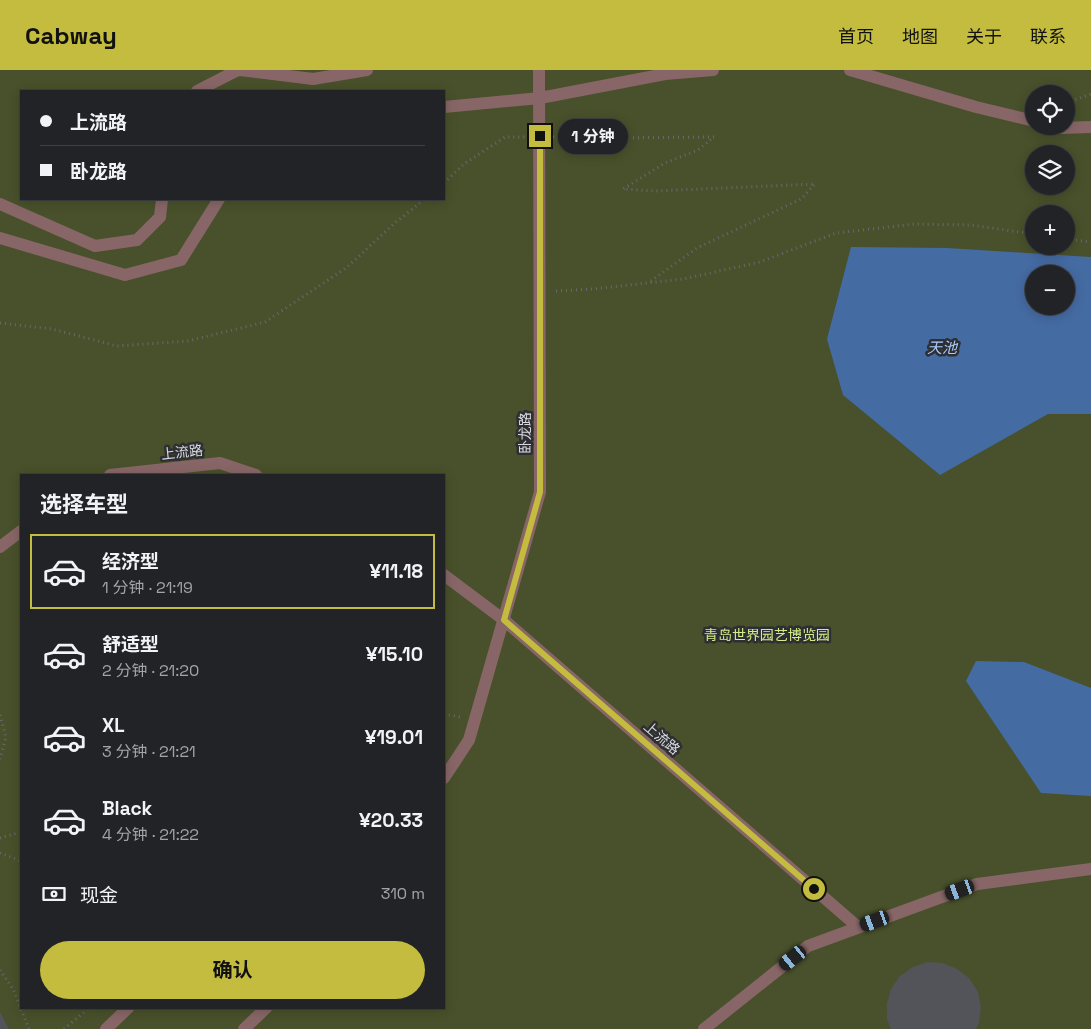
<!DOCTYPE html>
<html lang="zh">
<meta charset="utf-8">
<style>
:root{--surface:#222326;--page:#2e2f32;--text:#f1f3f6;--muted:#a2a4a7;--line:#3f4043;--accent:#c4bc3e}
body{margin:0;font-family:"Space Grotesk","Noto Sans SC",sans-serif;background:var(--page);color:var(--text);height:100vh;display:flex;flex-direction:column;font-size:19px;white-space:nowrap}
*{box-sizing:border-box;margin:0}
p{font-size:16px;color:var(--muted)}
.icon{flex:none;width:28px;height:28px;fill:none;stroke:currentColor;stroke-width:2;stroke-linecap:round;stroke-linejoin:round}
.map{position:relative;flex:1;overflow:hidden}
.side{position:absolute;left:20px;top:404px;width:425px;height:535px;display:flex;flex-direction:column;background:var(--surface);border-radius:0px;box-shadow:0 2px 12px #0003,0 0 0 1px var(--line)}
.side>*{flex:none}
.top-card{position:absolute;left:20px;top:20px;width:425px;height:110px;border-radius:0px;box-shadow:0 2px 12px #0003,0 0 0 1px var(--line);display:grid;align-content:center;height:110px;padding:0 20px;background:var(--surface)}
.fabs{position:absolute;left:1025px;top:15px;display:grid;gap:10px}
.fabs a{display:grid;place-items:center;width:50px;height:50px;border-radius:50%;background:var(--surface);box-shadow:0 2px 12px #0003,0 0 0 1px var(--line);font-size:25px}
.end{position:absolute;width:22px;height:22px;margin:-11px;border:6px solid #c4bc3e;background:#111;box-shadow:0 0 0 2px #111}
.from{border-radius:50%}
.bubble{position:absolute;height:35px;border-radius:18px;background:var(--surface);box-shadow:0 2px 12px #0003,0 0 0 1px var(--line);font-size:16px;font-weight:700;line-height:35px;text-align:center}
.car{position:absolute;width:15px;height:30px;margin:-15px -8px;border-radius:6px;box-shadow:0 0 4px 1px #0007;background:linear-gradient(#222 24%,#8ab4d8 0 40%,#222 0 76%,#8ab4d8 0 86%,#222 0)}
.top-card b{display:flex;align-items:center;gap:18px;height:48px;font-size:19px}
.top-card b+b{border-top:1px solid var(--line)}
.top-card i{width:12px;height:12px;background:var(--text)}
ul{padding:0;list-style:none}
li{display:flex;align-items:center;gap:15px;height:75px;margin:0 10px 8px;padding:0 10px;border:2px solid transparent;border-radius:0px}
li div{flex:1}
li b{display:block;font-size:19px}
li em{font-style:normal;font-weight:700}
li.current{border-color:var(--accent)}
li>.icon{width:45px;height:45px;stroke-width:1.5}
h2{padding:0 20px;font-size:22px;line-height:60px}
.pay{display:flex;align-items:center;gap:12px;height:55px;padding:0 20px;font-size:19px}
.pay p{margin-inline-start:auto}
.primary-button{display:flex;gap:10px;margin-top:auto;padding:10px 20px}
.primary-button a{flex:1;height:58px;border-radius:30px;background:var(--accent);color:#111;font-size:20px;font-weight:700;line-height:58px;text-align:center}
header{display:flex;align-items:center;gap:30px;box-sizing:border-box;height:70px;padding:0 25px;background:var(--accent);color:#111}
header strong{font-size:24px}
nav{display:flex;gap:28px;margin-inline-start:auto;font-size:18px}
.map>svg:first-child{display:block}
.green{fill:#48512b;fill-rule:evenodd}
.water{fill:#456ba3;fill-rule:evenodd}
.building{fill:#525459}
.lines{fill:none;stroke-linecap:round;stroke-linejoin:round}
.path{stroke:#67696d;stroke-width:3;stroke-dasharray:1 4;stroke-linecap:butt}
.minor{stroke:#886667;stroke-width:12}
.route{stroke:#c4bc3e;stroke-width:6}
.labels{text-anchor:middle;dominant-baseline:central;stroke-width:5;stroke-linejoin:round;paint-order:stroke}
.street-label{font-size:14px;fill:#d9dadd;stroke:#2d2f33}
.park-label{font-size:14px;fill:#d4ed88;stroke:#2d2f33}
.water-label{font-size:15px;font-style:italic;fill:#aacafb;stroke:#2d2f33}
</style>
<header>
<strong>Cabway</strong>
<nav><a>首页</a><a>地图</a><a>关于</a><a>联系</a></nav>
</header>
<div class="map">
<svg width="1091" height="959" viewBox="0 0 1091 959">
<rect width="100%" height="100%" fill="#2d2f33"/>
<path class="green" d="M0 0H1091V959H0ZM21 21H444V129H21ZM1034 24H1066V56H1034ZM1034 84H1066V116H1034ZM1034 144H1066V176H1034ZM1034 204H1066V236H1034ZM21 405H444V938H21Z"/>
<path class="water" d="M851 177 947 178 1091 187V344H1048L940 405 843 325 827 269ZM1034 204H1066V236H1034Z
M976 591 1024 592 1091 618V726L1041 723 966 611Z"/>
<path class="building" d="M928 892 943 893 957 899 969 908 978 922 981 937 979 953 976 959H891L887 949V933L891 919 900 906 913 897Z
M0 942 9 959H0Z"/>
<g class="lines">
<path class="path" d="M1066 33 1091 24
M553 67 597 68 714 67 698 80 665 93 623 119 655 121 815 114 801 129 697 178 648 213
M444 113 464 94 505 67H525
M1066 169 1091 172
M556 221 593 219 683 209 760 192 836 163 915 154 971 155 1034 164
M0 253 52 259 117 276 188 271 265 252 346 198 396 152 425 129
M444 644 460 647
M0 645 6 667 0 689
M0 768 21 762
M0 783 21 791
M0 900 13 919 29 959
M64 959 89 938"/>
<path class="minor" d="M240 0 313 9 367 0
M850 0 976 37 1034 51
M197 21 238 0
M444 37 540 28 665 4 713 0
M1054 56 1061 58 1091 57
M0 134 95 176 137 170 160 147 162 129
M0 168 125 205 181 190 219 129
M110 405 220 393 256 405
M0 477 21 461
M444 505 504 550 858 857
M444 708 469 670 540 422 539 0
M106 959 128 938
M244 959 266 938
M704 959 808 876 977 814 1091 799"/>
</g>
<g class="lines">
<path class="route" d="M540 66V422L504 550 814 819"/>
</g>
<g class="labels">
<g class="street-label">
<text transform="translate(525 363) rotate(-90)">卧龙路</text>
<text transform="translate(182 382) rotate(-6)">上流路</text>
<text transform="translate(662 668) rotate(41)">上流路</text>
</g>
<g class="park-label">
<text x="767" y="565">青岛世界园艺博览园</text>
</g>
<g class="water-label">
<text x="942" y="277">天池</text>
</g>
</g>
</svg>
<div class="fabs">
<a><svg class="icon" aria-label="locate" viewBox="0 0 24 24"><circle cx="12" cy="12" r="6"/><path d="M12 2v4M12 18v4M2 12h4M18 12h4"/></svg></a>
<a><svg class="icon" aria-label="layers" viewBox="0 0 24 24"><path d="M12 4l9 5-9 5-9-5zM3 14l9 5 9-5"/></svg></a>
<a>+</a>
<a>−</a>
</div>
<i class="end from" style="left:814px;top:819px"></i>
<i class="end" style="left:540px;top:66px"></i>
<div class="bubble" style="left:558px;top:49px;width:70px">1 分钟</div>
<i class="car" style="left:960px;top:820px;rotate:250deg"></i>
<i class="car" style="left:875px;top:851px;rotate:250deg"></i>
<i class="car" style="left:793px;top:888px;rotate:231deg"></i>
<div class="top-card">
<b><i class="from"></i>上流路</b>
<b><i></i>卧龙路</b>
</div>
<section class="side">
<h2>选择车型</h2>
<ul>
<li class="current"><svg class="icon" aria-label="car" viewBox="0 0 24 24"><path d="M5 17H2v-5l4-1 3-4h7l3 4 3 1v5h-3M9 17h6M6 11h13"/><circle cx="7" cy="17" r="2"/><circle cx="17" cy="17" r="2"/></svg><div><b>经济型</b><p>1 分钟 · 21:19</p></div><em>¥11.18</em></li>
<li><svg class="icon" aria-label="car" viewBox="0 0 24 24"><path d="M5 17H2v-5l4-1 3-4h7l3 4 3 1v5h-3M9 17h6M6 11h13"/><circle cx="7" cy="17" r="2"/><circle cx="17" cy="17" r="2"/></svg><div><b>舒适型</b><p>2 分钟 · 21:20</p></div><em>¥15.10</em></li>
<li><svg class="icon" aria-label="car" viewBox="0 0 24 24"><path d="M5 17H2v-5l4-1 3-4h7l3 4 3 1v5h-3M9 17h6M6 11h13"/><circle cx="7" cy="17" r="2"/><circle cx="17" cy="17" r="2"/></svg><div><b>XL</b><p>3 分钟 · 21:21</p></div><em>¥19.01</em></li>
<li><svg class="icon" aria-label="car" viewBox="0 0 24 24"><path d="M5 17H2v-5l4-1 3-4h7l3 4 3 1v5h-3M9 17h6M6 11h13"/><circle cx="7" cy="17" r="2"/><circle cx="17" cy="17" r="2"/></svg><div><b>Black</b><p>4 分钟 · 21:22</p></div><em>¥20.33</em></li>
</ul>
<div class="pay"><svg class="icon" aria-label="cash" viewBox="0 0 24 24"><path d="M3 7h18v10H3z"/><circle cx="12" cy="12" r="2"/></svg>现金<p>310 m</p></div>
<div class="primary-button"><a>确认</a></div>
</section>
</div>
